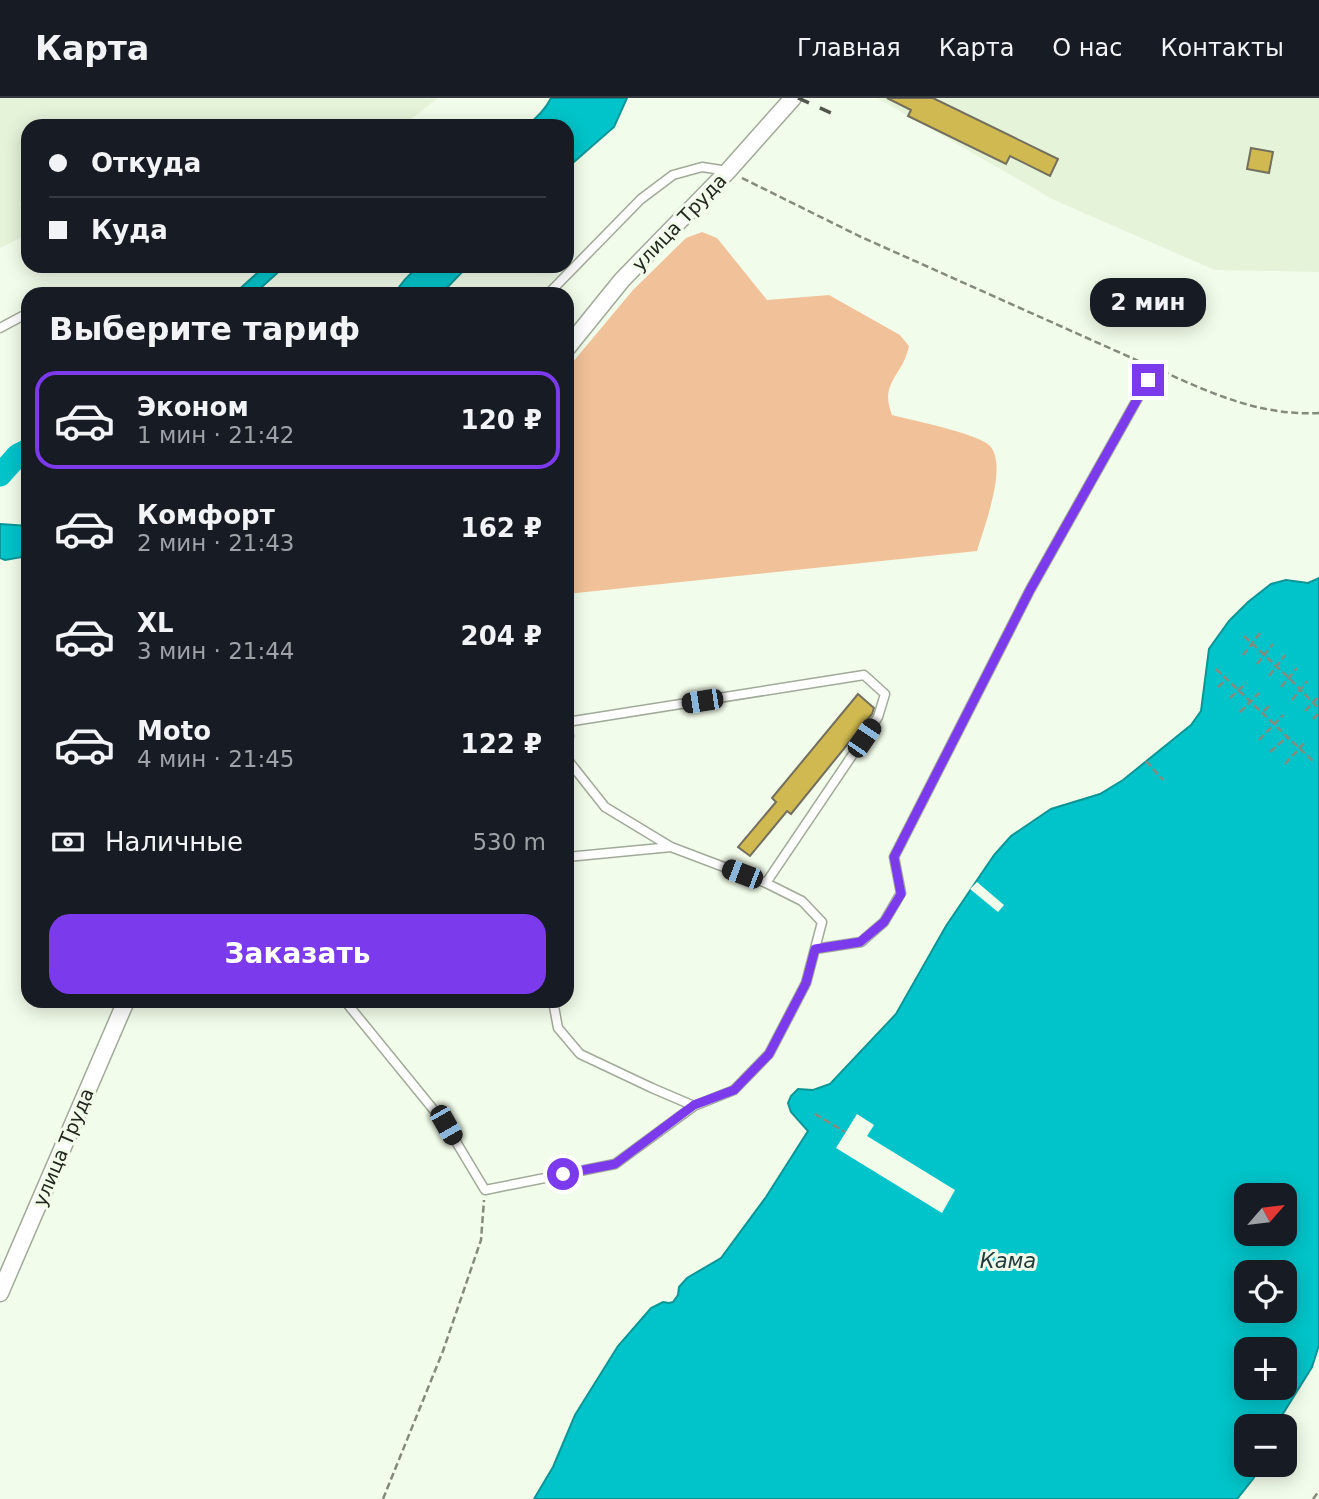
<!DOCTYPE html>
<html lang="ru">
<meta charset="utf-8">
<style>
:root{--surface:#171b24;--page:#20242c;--text:#f1f3f6;--muted:#9ea1a6;--line:#363941;--accent:#7c3aed}
body{margin:0;font-family:"DejaVu Sans",sans-serif;background:var(--page);color:var(--text);height:100vh;display:flex;flex-direction:column;font-size:26px;white-space:nowrap}
*{box-sizing:border-box;margin:0}
p{font-size:23px;color:var(--muted)}
.icon{flex:none;width:38px;height:38px;fill:none;stroke:currentColor;stroke-width:2;stroke-linecap:round;stroke-linejoin:round}
.map{position:relative;flex:1;overflow:hidden}
.details{position:absolute;left:21px;top:189px;width:553px;height:721px;display:flex;flex-direction:column;background:var(--surface);border-radius:21px;box-shadow:0 4px 18px #0003}
.details>*{flex:none}
.hud{position:absolute;left:21px;top:21px;width:553px;height:154px;border-radius:21px;box-shadow:0 4px 18px #0003;display:grid;align-content:center;height:154px;padding:0 28px;background:var(--surface)}
.needle{width:46px;rotate:62deg}
.controls{position:absolute;left:1234px;top:1085px;display:grid;gap:14px}
.controls a{display:grid;place-items:center;width:63px;height:63px;border-radius:14px;background:var(--surface);box-shadow:0 4px 18px #0003;font-size:35px}
.end{position:absolute;width:32px;height:32px;margin:-16px;border:9px solid #7c3aed;background:#fff;box-shadow:0 0 0 4px #fff}
.from{border-radius:50%}
.bubble{position:absolute;height:49px;border-radius:21px;background:var(--surface);box-shadow:0 4px 18px #0003;font-size:23px;font-weight:800;line-height:49px;text-align:center}
.car{position:absolute;width:21px;height:42px;margin:-21px -10px;border-radius:9px;box-shadow:0 0 5px 2px #0007;background:linear-gradient(#222 24%,#8ab4d8 0 40%,#222 0 76%,#8ab4d8 0 86%,#222 0)}
.hud b{display:flex;align-items:center;gap:24px;height:66px;font-size:26px}
.hud b+b{border-top:2px solid var(--line)}
.hud i{width:18px;height:18px;background:var(--text)}
ul{padding:0;list-style:none}
li{display:flex;align-items:center;gap:21px;height:98px;margin:0 14px 10px;padding:0 14px;border:4px solid transparent;border-radius:21px}
li div{flex:1}
li b{display:block;font-size:26px}
li em{font-style:normal;font-weight:800}
li.current{border-color:var(--accent)}
li>.icon{width:63px;height:63px;stroke-width:1.5}
h2{padding:0 28px;font-size:32px;line-height:84px}
.pay{display:flex;align-items:center;gap:18px;height:77px;padding:0 28px;font-size:26px}
.pay p{margin-inline-start:auto}
.primary-button{display:flex;gap:14px;margin-top:auto;padding:14px 28px}
.primary-button a{flex:1;height:80px;border-radius:21px;background:var(--accent);color:#fff;font-size:28px;font-weight:800;line-height:80px;text-align:center}
header{display:flex;align-items:center;gap:42px;box-sizing:border-box;height:98px;padding:0 35px;background:var(--surface);border-bottom:2px solid var(--line)}
header strong{font-size:33px}
nav{display:flex;gap:38px;margin-inline-start:auto;font-size:24px}
.map>svg:first-child{display:block}
.built{fill:#e5f3d9}
.green{fill:#f1c299}
.water{fill:#00c4c9;stroke:#0a9596;stroke-width:2;fill-rule:evenodd}
.pier{fill:#f2fcea}
.lines{fill:none;stroke-linecap:round;stroke-linejoin:round}
.river{stroke:#00c4c9;stroke-width:23}
.building{fill:#d0b950;stroke:#736f5e;stroke-width:2}
.lane-casing{stroke:#a0aa98;stroke-width:11}
.street-casing{stroke:#a0aa98;stroke-width:19}
.path{stroke:#848b7e;stroke-width:2.5;stroke-dasharray:7 3.5;stroke-linecap:butt}
.lane{stroke:#fff;stroke-width:8}
.street{stroke:#fff;stroke-width:16}
.rail{stroke:#51564d;stroke-width:3.5;stroke-dasharray:12 12;stroke-linecap:butt}
.route{stroke:#7c3aed;stroke-width:9}
.labels{text-anchor:middle;dominant-baseline:central;stroke-width:6;stroke-linejoin:round;paint-order:stroke}
.street-label{font-size:19px;fill:#232720;stroke:#f2fcea}
.water-label{font-size:21px;font-style:italic;fill:#223c3c;stroke:#f2fcea}
</style>
<header>
<strong>Карта</strong>
<nav><a>Главная</a><a>Карта</a><a>О нас</a><a>Контакты</a></nav>
</header>
<div class="map">
<svg width="1319" height="1401" viewBox="0 0 1319 1401">
<rect width="100%" height="100%" fill="#f2fcea"/>
<path class="built" d="M0 0H438L402 28H28V83L20 107 28 118V136L0 150Z
M877 0H1319V174L1215 172 1054 102Z"/>
<path class="green" d="M702 134 717 140 767 202 829 197 900 237 909 248C903 278 879 284 892 317 911 322 980 336 990 348 1008 368 984 429 977 453L567 496V271L633 192 686 140Z"/>
<path class="water" d="M551 0H627L614 29 567 70V28H526C537 20 545 12 551 0Z
M265 168H285L254 196H234Z
M420 168H468L441 196H395C401 184 409 176 420 168Z
M0 426 28 428V458L5 462 0 460Z
M1319 480V1247L1312 1269 1281 1319 1277 1328H1246V1367H1262L1253 1381 1237 1401H534L553 1369 575 1317 618 1248 651 1210 663 1204 669 1205 673 1204 678 1197 679 1189 687 1180 721 1160 766 1099 808 1033 791 1014 788 1005 791 998 798 991 813 992 830 986 896 916 946 828 994 757 1011 738 1051 711 1100 696 1123 682 1191 627 1201 613 1209 551 1229 523 1248 504 1271 486 1286 482 1308 485ZM1246 1097H1284V1136H1246ZM1246 1174H1284V1213H1246ZM1246 1251H1284V1290H1246Z"/>
<path class="pier" d="M977 784 1004 807 998 814 970 791Z
M857 1016 874 1027 867 1038 955 1092 942 1115 836 1050Z"/>
<g class="lines">
<path class="river" d="M0 377 18 357 28 352"/>
</g>
<path class="building" d="M887 0H933L1058 61 1050 78 1010 58 1006 66 908 18 911 12Z
M1251 50 1273 54 1269 75 1247 71Z
M858 596 874 610 872 616 791 716 787 713 750 758 738 749 776 704 772 700Z"/>
<g class="lines">
<defs>
<path id="lane" d="M548 196 641 101 673 77 702 69 728 73
M0 230 28 215
M567 624 864 577 885 596 878 619 766 785 671 749 567 759
M567 637 569 638 567 642
M567 661 605 709 671 749
M815 851 861 844 884 824 901 795 894 759 1030 492 1148 282 1152 269
M345 903 446 1027 485 1092 615 1066 694 1008
M553 903 558 930 580 956 652 990 694 1008 734 992 769 956 806 885 822 824 802 803 766 785"/>
<path id="street" d="M567 250 622 182 728 73 793 0
M0 1195 126 903"/>
</defs>
<use href="#lane" class="lane-casing"/>
<use href="#street" class="street-casing"/>
<path class="path" d="M742 80 859 138 1143 265
M1162 273C1212 296 1262 318 1319 315
M1244 538 1289 580 1319 611
M1243 557 1260 535
M1257 566 1273 546
M1216 571 1315 665
M1269 578 1285 557
M1218 589 1227 581
M1281 589 1297 570
M1230 600 1246 585
M1292 602 1307 583
M1264 613 1271 606
M1305 613 1319 598
M1240 614 1259 595
M1313 621 1319 615
M1259 642 1283 617
M1270 654 1288 638
M1146 663 1163 682
M1285 666 1305 644
M815 1016 845 1034
M383 1401 443 1253 481 1142 484 1102
M1313 1401 1319 1393"/>
<use href="#lane" class="lane"/>
<use href="#street" class="street"/>
<path class="rail" d="M798 0 831 15"/>
</g>
<g class="lines">
<path class="route" d="M563 1076 615 1066 694 1007 734 992 769 956 806 885 815 851 860 844 884 824 901 796 894 759 1030 492 1148 282"/>
</g>
<g class="labels">
<g class="street-label">
<text transform="translate(679 124) rotate(-46)">улица Труда</text>
<text transform="translate(63 1049) rotate(-67)">улица Труда</text>
</g>
<g class="water-label">
<text x="1008" y="1163">Кама</text>
</g>
</g>
</svg>
<div class="controls">
<a><svg class="needle" viewBox="-14 -14 28 28"><path d="M0-13l5 13h-10z" fill="#e53935"/><path d="M0 13l5-13h-10z" fill="#9ea1a6"/></svg></a>
<a><svg class="icon" aria-label="locate" viewBox="0 0 24 24"><circle cx="12" cy="12" r="6"/><path d="M12 2v4M12 18v4M2 12h4M18 12h4"/></svg></a>
<a>+</a>
<a>−</a>
</div>
<i class="end from" style="left:563px;top:1076px"></i>
<i class="end" style="left:1148px;top:282px"></i>
<div class="bubble" style="left:1090px;top:180px;width:116px">2 мин</div>
<i class="car" style="left:702px;top:603px;rotate:261deg"></i>
<i class="car" style="left:864px;top:640px;rotate:34deg"></i>
<i class="car" style="left:742px;top:776px;rotate:291deg"></i>
<i class="car" style="left:446px;top:1027px;rotate:150deg"></i>
<div class="hud">
<b><i class="from"></i>Откуда</b>
<b><i></i>Куда</b>
</div>
<section class="details">
<h2>Выберите тариф</h2>
<ul>
<li class="current"><svg class="icon" aria-label="car" viewBox="0 0 24 24"><path d="M5 17H2v-5l4-1 3-4h7l3 4 3 1v5h-3M9 17h6M6 11h13"/><circle cx="7" cy="17" r="2"/><circle cx="17" cy="17" r="2"/></svg><div><b>Эконом</b><p>1 мин · 21:42</p></div><em>120 ₽</em></li>
<li><svg class="icon" aria-label="car" viewBox="0 0 24 24"><path d="M5 17H2v-5l4-1 3-4h7l3 4 3 1v5h-3M9 17h6M6 11h13"/><circle cx="7" cy="17" r="2"/><circle cx="17" cy="17" r="2"/></svg><div><b>Комфорт</b><p>2 мин · 21:43</p></div><em>162 ₽</em></li>
<li><svg class="icon" aria-label="car" viewBox="0 0 24 24"><path d="M5 17H2v-5l4-1 3-4h7l3 4 3 1v5h-3M9 17h6M6 11h13"/><circle cx="7" cy="17" r="2"/><circle cx="17" cy="17" r="2"/></svg><div><b>XL</b><p>3 мин · 21:44</p></div><em>204 ₽</em></li>
<li><svg class="icon" aria-label="car" viewBox="0 0 24 24"><path d="M5 17H2v-5l4-1 3-4h7l3 4 3 1v5h-3M9 17h6M6 11h13"/><circle cx="7" cy="17" r="2"/><circle cx="17" cy="17" r="2"/></svg><div><b>Moto</b><p>4 мин · 21:45</p></div><em>122 ₽</em></li>
</ul>
<div class="pay"><svg class="icon" aria-label="cash" viewBox="0 0 24 24"><path d="M3 7h18v10H3z"/><circle cx="12" cy="12" r="2"/></svg>Наличные<p>530 m</p></div>
<div class="primary-button"><a>Заказать</a></div>
</section>
</div>
